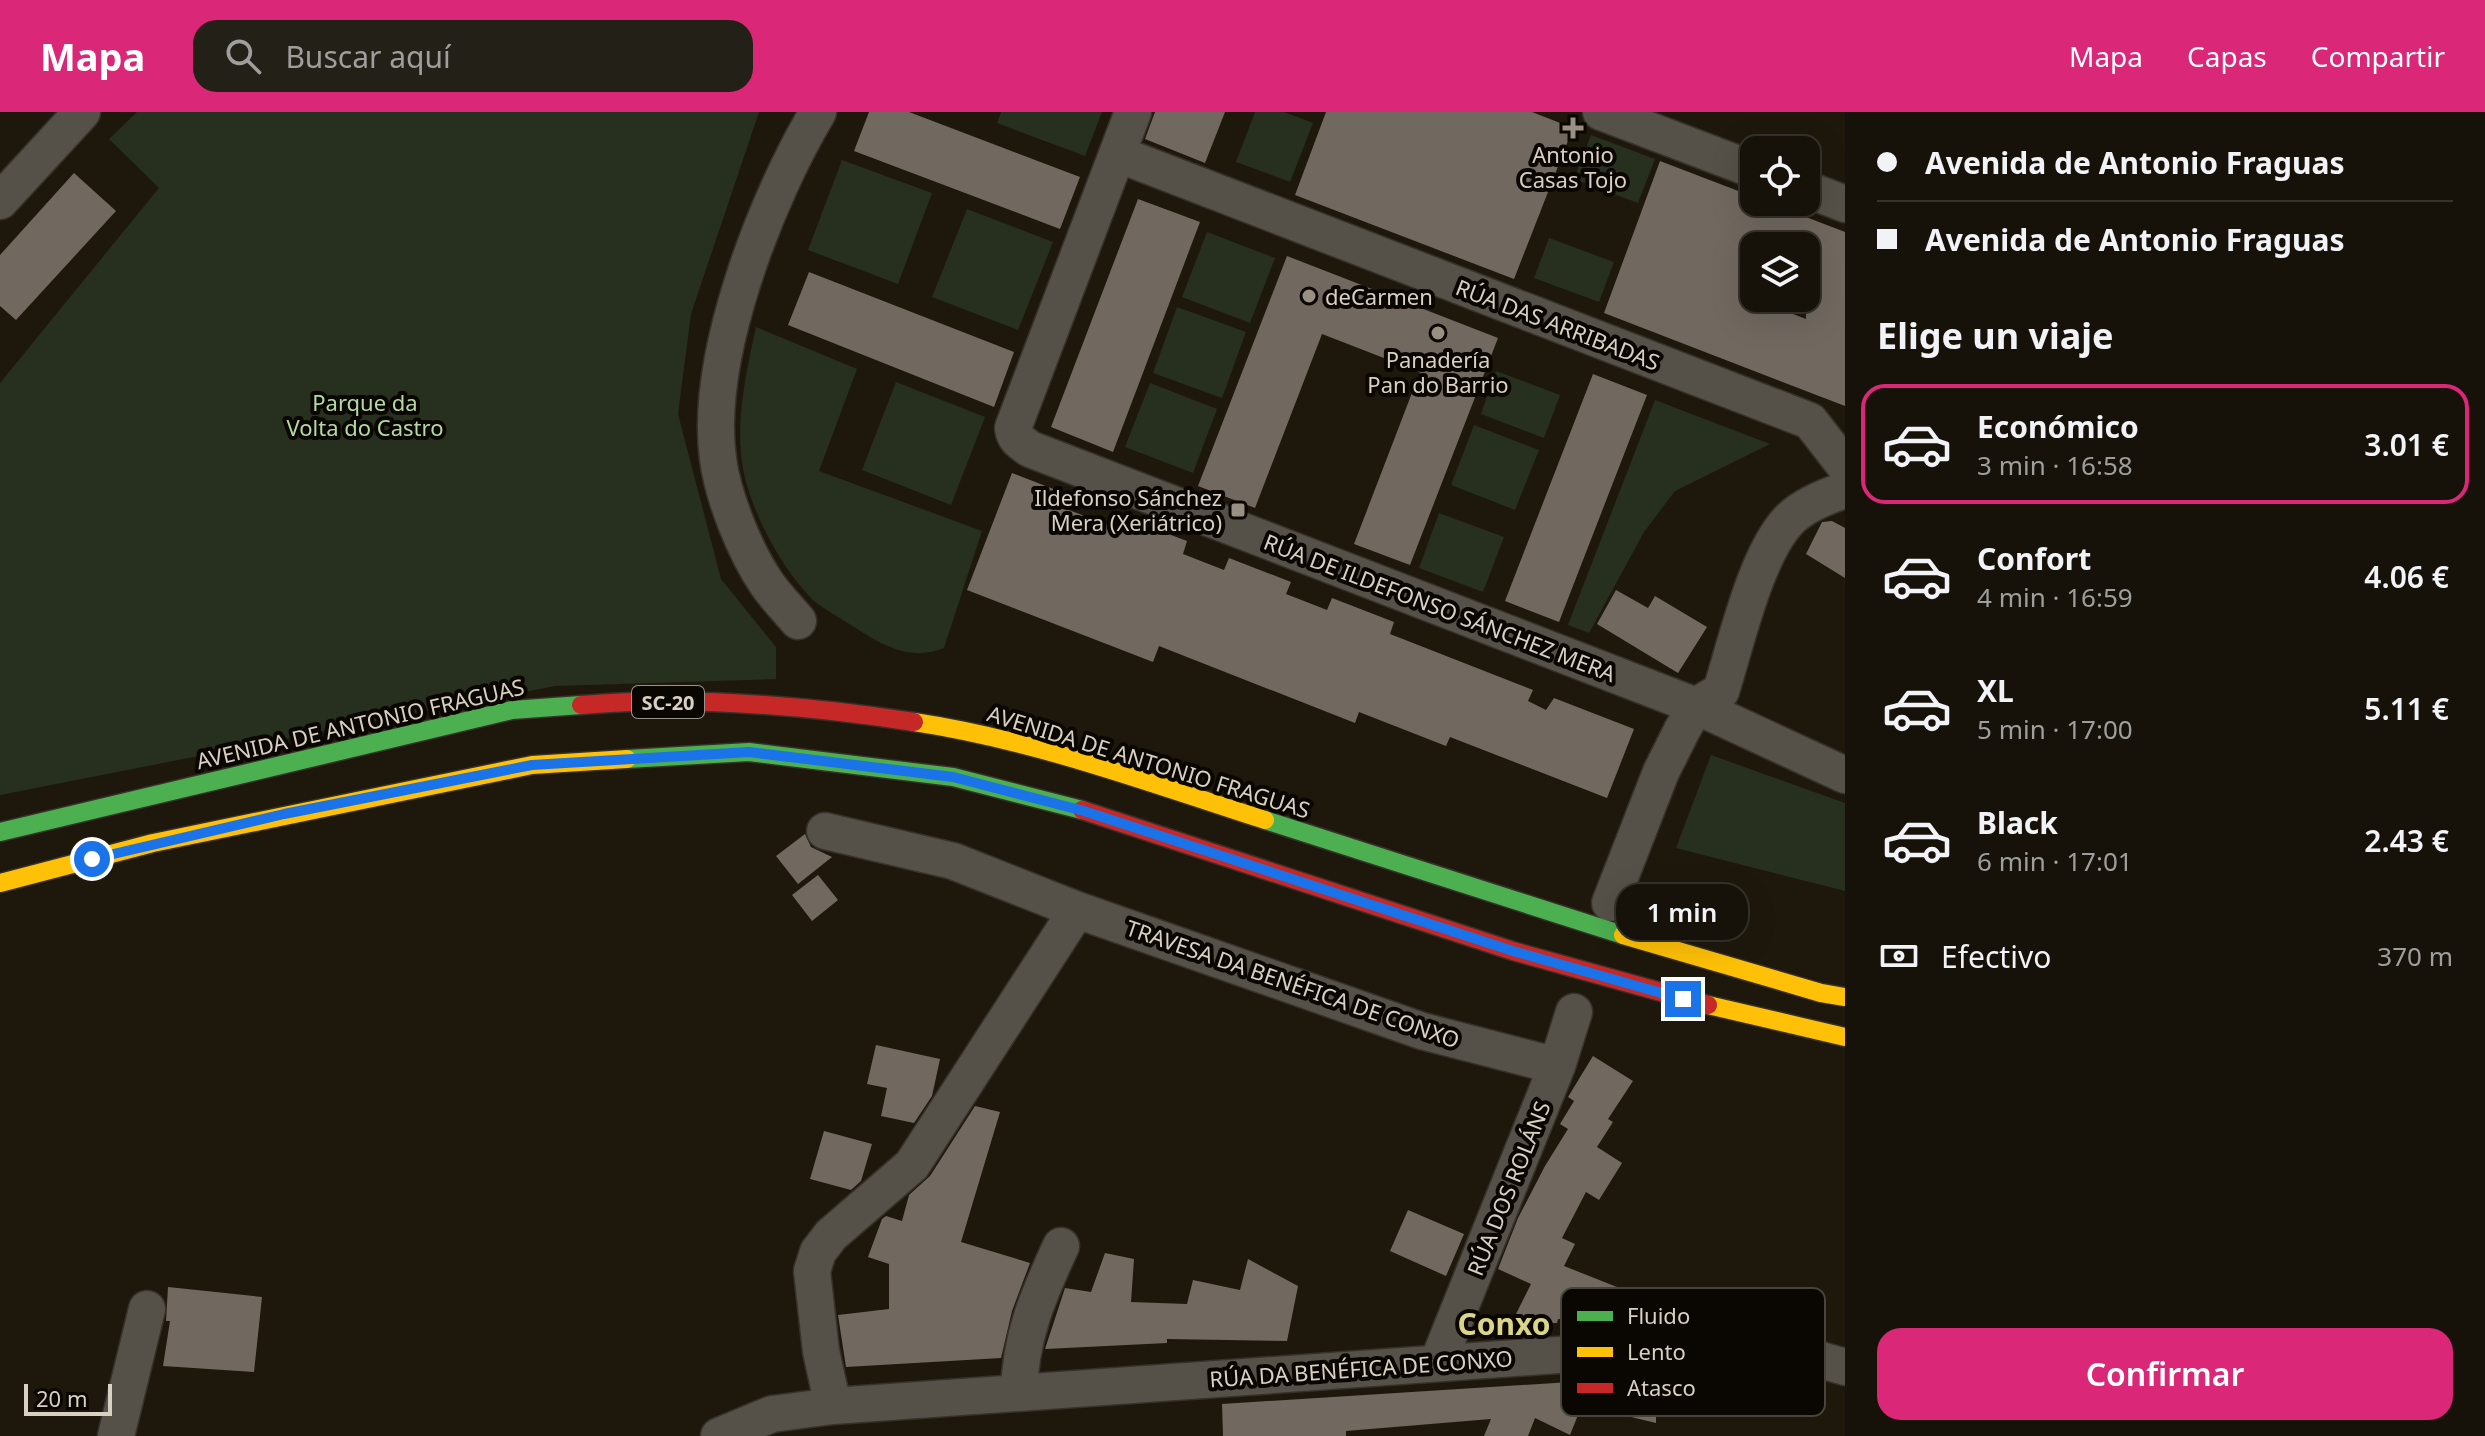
<!DOCTYPE html>
<html lang="es">
<meta charset="utf-8">
<style>
:root{--surface:#161209;--page:#232017;--text:#f1f3f6;--muted:#9e9e9c;--line:#35322a;--accent:#db2777}
body{margin:0;font-family:"Noto Sans",sans-serif;background:var(--page);color:var(--text);height:100vh;display:flex;flex-direction:column;font-size:30px;white-space:nowrap}
*{box-sizing:border-box;margin:0}
p{font-size:26px;color:var(--muted)}
.icon{flex:none;width:44px;height:44px;fill:none;stroke:currentColor;stroke-width:2;stroke-linecap:round;stroke-linejoin:round}
.map{position:relative;flex:1;overflow:hidden}
.sheet{display:flex;flex-direction:column;background:var(--surface);width:640px}
.sheet>*{flex:none}
.guide{display:grid;align-content:center;height:176px;padding:0 32px;background:var(--surface)}
.buttons{position:absolute;left:1740px;top:24px;display:grid;gap:16px}
.buttons a{display:grid;place-items:center;width:80px;height:80px;border-radius:16px;background:var(--surface);box-shadow:0 8px 32px #0002,0 0 0 2px var(--line);font-size:40px}
.scale{position:absolute;left:24px;bottom:20px;width:88px;box-sizing:border-box;padding-left:8px;border:4px solid #d8d0c3;border-top:0;font-size:22px;line-height:28px;white-space:nowrap;color:#d8d0c3;-webkit-text-stroke:6px #0a0601;paint-order:stroke}
.end{position:absolute;width:36px;height:36px;margin:-18px;border:10px solid #1a73e8;background:#fff;box-shadow:0 0 0 4px #fff}
.from{border-radius:50%}
.bubble{position:absolute;height:56px;border-radius:24px;background:var(--surface);box-shadow:0 8px 32px #0002,0 0 0 2px var(--line);font-size:26px;font-weight:600;line-height:56px;text-align:center}
.guide b{display:flex;align-items:center;gap:28px;height:76px;font-size:30px}
.guide b+b{border-top:2px solid var(--line)}
.guide i{width:20px;height:20px;background:var(--text)}
ul{padding:0;list-style:none}
li{display:flex;align-items:center;gap:24px;height:120px;margin:0 16px 12px;padding:0 16px;border:4px solid transparent;border-radius:24px}
li div{flex:1}
li b{display:block;font-size:30px}
li em{font-style:normal;font-weight:600}
li.selected{border-color:var(--accent)}
li>.icon{width:72px;height:72px;stroke-width:1.5}
h2{padding:0 32px;font-size:36px;line-height:96px}
.pay{display:flex;align-items:center;gap:20px;height:88px;padding:0 32px;font-size:30px}
.pay p{margin-inline-start:auto}
.action{display:flex;gap:16px;margin-top:auto;padding:16px 32px}
.action a{flex:1;height:92px;border-radius:24px;background:var(--accent);color:#fff;font-size:32px;font-weight:600;line-height:92px;text-align:center}
header{display:flex;align-items:center;gap:48px;box-sizing:border-box;height:112px;padding:0 40px;background:var(--accent);color:#fff}
header strong{font-size:38px}
nav{display:flex;gap:44px;margin-inline-start:auto;font-size:28px}
.search{width:560px;height:72px;background:var(--page);display:flex;align-items:center;gap:20px;box-sizing:border-box;padding:0 28px;border-radius:24px;color:var(--muted);font-size:30px}
main{display:flex;flex:1;min-height:0}
.map>svg:first-child{display:block}
.green{fill:#272f1f}
.building{fill:#716960;fill-rule:evenodd}
.lines{fill:none;stroke-linecap:round;stroke-linejoin:round}
.street-casing{stroke:#36312a;stroke-width:39}
.fast-casing{stroke:#36312a;stroke-width:21}
.slow-casing{stroke:#36312a;stroke-width:21}
.jam-casing{stroke:#36312a;stroke-width:21}
.street{stroke:#555148;stroke-width:36}
.fast{stroke:#4caf50;stroke-width:18}
.slow{stroke:#ffc107;stroke-width:18}
.jam{stroke:#c62828;stroke-width:18}
.route{stroke:#1a73e8;stroke-width:10}
.poi-dot{fill:#979083;stroke:#0a0601;stroke-width:3}
.labels{text-anchor:middle;dominant-baseline:central;stroke-width:8;stroke-linejoin:round;paint-order:stroke}
.shield{fill:#0a0601;stroke:#9a9389;stroke-width:2}
.shield-label{font-size:20px;font-weight:bold;fill:#d8d0c3}
.poi-label{font-size:22px;fill:#d8d0c3;stroke:#0a0601}
.street-label{font-size:22px;fill:#d8d0c3;stroke:#0a0601}
.park-label{font-size:22px;fill:#b6d9a4;stroke:#0a0601}
.district-label{font-size:30px;font-weight:bold;fill:#dcd486;stroke:#0a0601}
.key{fill:#0a0601;stroke:#48433b;stroke-width:2}
.key-label{font-size:22px;fill:#d8d0c3}
</style>
<header>
<strong>Mapa</strong>
<div class="search"><svg class="icon" aria-label="search" viewBox="0 0 24 24"><circle cx="10" cy="10" r="6"/><path d="M15 15l6 6"/></svg>Buscar aquí</div>
<nav><a>Mapa</a><a>Capas</a><a>Compartir</a></nav>
</header>
<main>
<div class="map">
<svg width="1845" height="1324" viewBox="0 0 1845 1324">
<rect width="100%" height="100%" fill="#1e180c"/>
<path class="green" d="M137 0H759L691 202 678 302 721 467 776 535V567L555 574 0 683V271L159 76 109 27Z
M1001 0H1102L1085 44 997 11Z
M1255 0H1284L1313 11 1290 70 1236 50Z
M1591 23 1655 47 1638 91 1574 67Z
M842 48 932 81 898 172 808 138Z
M967 97 1053 130 1018 218 932 185Z
M1207 120 1275 146 1250 211 1182 185Z
M1549 126 1614 150 1599 190 1534 166Z
M1177 195 1246 220 1222 286 1153 261Z
M756 215 857 257 819 359 982 419 944 536C911 550 882 533 854 515 841 506 825 498 813 488 779 454 745 390 741 342 737 299 747 257 756 215Z
M1496 259 1560 283 1544 326 1481 302Z
M896 270 985 305 951 393 862 358Z
M1150 271 1217 297 1193 361 1125 335Z
M1655 288 1770 332 1675 379 1644 420 1589 521 1568 513Z
M1474 313 1539 338 1515 398 1451 373Z
M1439 401 1504 425 1483 480 1419 456Z
M1711 643 1845 691V779L1676 736Z"/>
<path class="building" d="M869 0H909L1080 65 1060 117 854 39Z
M1155 0H1225L1205 51 1145 27Z
M1326 0H1532L1573 16 1514 167 1295 83Z
M1660 49 1754 85V90H1767L1845 120V294L1604 201ZM1754 134H1806V207L1754 187Z
M74 61 116 99 16 208 0 194V143Z
M1138 87 1200 110 1113 340 1051 315Z
M1287 144 1498 226 1410 453 1354 432 1420 260 1322 222 1255 396 1198 374Z
M809 160 1014 240 994 295 788 213Z
M1593 262 1647 283 1559 510 1505 489Z
M1012 361 1074 385 1069 398 1121 418 1126 406 1187 429 1183 442 1224 458 1229 446 1291 470 1286 482 1327 498 1332 486 1394 510 1390 522 1533 578 1528 589 1546 598 1554 586 1634 617 1607 686 1450 625 1446 634 1359 600 1355 611 1159 534 1153 550 967 478Z
M1832 409 1845 416V466L1806 442 1822 410Z
M1616 478 1648 496 1655 484 1707 515 1678 561 1597 512Z
M805 722 811 735 832 745 798 772 776 744Z
M818 763 838 788 812 809 792 783Z
M876 933 940 947 932 984 914 1011 881 1004 887 976 867 972Z
M1593 944 1633 969 1608 1007 1613 1010 1597 1035 1622 1051 1599 1088 1586 1080 1562 1126 1575 1132 1564 1154 1627 1179 1682 1207 1629 1211 1558 1207 1557 1211 1512 1210 1531 1172 1498 1157 1518 1106 1545 1054 1568 1017 1560 1012 1574 989 1568 985Z
M975 994 1000 1000 961 1130 1030 1151 1012 1199 1001 1246 846 1255 838 1203 889 1197V1152L868 1145 882 1107 886 1104 902 1109 909 1083 930 1064Z
M824 1019 872 1032 861 1069 851 1078 810 1067Z
M1408 1098 1464 1122 1446 1164 1390 1139Z
M1105 1141 1134 1147 1131 1190 1187 1192 1193 1168 1240 1178 1248 1147 1298 1174 1287 1229 1167 1227V1231L1045 1237 1065 1176 1091 1180Z
M168 1175 262 1185 254 1260 163 1254 170 1209H166Z
M1679 1256 1681 1304 1656 1305V1311L1582 1293 1570 1323 1535 1306 1528 1324H1484L1491 1307 1346 1319V1324H1223L1222 1292 1633 1266 1632 1259Z"/>
<g class="lines">
<defs>
<path id="street" d="M1133 0 1013 316C1014 327 1022 331 1030 337L1696 594 1845 663
M1601 0 1754 58
M1118 42 1810 309 1845 354
M1806 77 1845 92
M0 89 82 0
M798 509C788 497 776 485 767 472 745 440 723 385 718 347 704 245 766 87 818 0
M825 719 953 749 1077 798 1422 919 1557 954
M1610 791 1661 660 1682 618 1696 594 1721 579C1736 532 1756 441 1790 407 1804 393 1827 384 1845 378
M1438 1250 1557 954 1574 900
M1019 1281C1020 1225 1038 1184 1061 1134
M833 1294 821 1239 812 1159 818 1140 831 1123 912 1053 1077 798
M116 1324 147 1197
M719 1324 772 1302 833 1294 1714 1232 1783 1237 1845 1255"/>
<path id="fast" d="M627 647 749 640 953 665 1082 698
M1265 708 1623 823
M0 720 512 598 581 593"/>
<path id="slow" d="M914 610C1034 628 1150 671 1265 708
M0 771 153 731 532 653 627 647
M1623 823 1821 881 1845 885
M1708 893 1845 925"/>
<path id="jam" d="M581 593C692 584 804 593 914 610
M1082 698 1513 839 1708 893"/>
</defs>
<use href="#street" class="street-casing"/>
<use href="#fast" class="fast-casing"/>
<use href="#slow" class="slow-casing"/>
<use href="#jam" class="jam-casing"/>
<use href="#street" class="street"/>
<use href="#fast" class="fast"/>
<use href="#slow" class="slow"/>
<use href="#jam" class="jam"/>
</g>
<g class="lines">
<path class="route" d="M92 747 284 702 532 653 749 640 953 665 1084 699 1513 839 1683 887"/>
</g>
<g class="poi-dot">
<path d="M1569 4h8v8h8v8h-8v8h-8v-8h-8v-8h8z"/>
<circle cx="1309" cy="184" r="8"/>
<circle cx="1438" cy="221" r="8"/>
<rect x="1230" y="390" width="16" height="16" rx="4"/>
</g>
<g class="labels">
<rect class="shield" x="632" y="574" width="72" height="32" rx="6"/>
<g class="shield-label">
<text x="668" y="590">SC-20</text>
</g>
<g class="poi-label">
<text x="1573" y="42">Antonio<tspan x="1573" dy="25">Casas Tojo</tspan></text>
<text x="1325" y="184" text-anchor="start">deCarmen</text>
<text x="1438" y="247">Panadería<tspan x="1438" dy="25">Pan do Barrio</tspan></text>
<text x="1222" y="385" text-anchor="end">Ildefonso Sánchez<tspan x="1222" dy="25">Mera (Xeriátrico)</tspan></text>
</g>
<g class="street-label">
<text transform="translate(1558 212) rotate(21)">RÚA DAS ARRIBADAS</text>
<text transform="translate(1440 495) rotate(21)">RÚA DE ILDEFONSO SÁNCHEZ MERA</text>
<text transform="translate(360 611) rotate(-13)">AVENIDA DE ANTONIO FRAGUAS</text>
<text transform="translate(1149 649) rotate(17)">AVENIDA DE ANTONIO FRAGUAS</text>
<text transform="translate(1293 871) rotate(19)">TRAVESA DA BENÉFICA DE CONXO</text>
<text transform="translate(1508 1076) rotate(-68)">RÚA DOS ROLÁNS</text>
<text transform="translate(1361 1256) rotate(-4)">RÚA DA BENÉFICA DE CONXO</text>
</g>
<g class="park-label">
<text x="365" y="290">Parque da<tspan x="365" dy="25">Volta do Castro</tspan></text>
</g>
<g class="district-label">
<text x="1504" y="1211">Conxo</text>
</g>
</g>
<rect x="1561" y="1176" width="264" height="128" rx="12" class="key"/>
<rect x="1577" y="1199" width="36" height="10" fill="#4caf50"/>
<rect x="1577" y="1235" width="36" height="10" fill="#ffc107"/>
<rect x="1577" y="1271" width="36" height="10" fill="#c62828"/>
<g class="key-label">
<text x="1627" y="1212">Fluido</text>
<text x="1627" y="1248">Lento</text>
<text x="1627" y="1284">Atasco</text>
</g>
</svg>
<div class="buttons">
<a><svg class="icon" aria-label="locate" viewBox="0 0 24 24"><circle cx="12" cy="12" r="6"/><path d="M12 2v4M12 18v4M2 12h4M18 12h4"/></svg></a>
<a><svg class="icon" aria-label="layers" viewBox="0 0 24 24"><path d="M12 4l9 5-9 5-9-5zM3 14l9 5 9-5"/></svg></a>
</div>
<div class="scale">20 m</div>
<i class="end from" style="left:92px;top:747px"></i>
<i class="end" style="left:1683px;top:887px"></i>
<div class="bubble" style="left:1616px;top:772px;width:132px">1 min</div>
</div>
<section class="sheet">
<div class="guide">
<b><i class="from"></i>Avenida de Antonio Fraguas</b>
<b><i></i>Avenida de Antonio Fraguas</b>
</div>
<h2>Elige un viaje</h2>
<ul>
<li class="selected"><svg class="icon" aria-label="car" viewBox="0 0 24 24"><path d="M5 17H2v-5l4-1 3-4h7l3 4 3 1v5h-3M9 17h6M6 11h13"/><circle cx="7" cy="17" r="2"/><circle cx="17" cy="17" r="2"/></svg><div><b>Económico</b><p>3 min · 16:58</p></div><em>3.01 €</em></li>
<li><svg class="icon" aria-label="car" viewBox="0 0 24 24"><path d="M5 17H2v-5l4-1 3-4h7l3 4 3 1v5h-3M9 17h6M6 11h13"/><circle cx="7" cy="17" r="2"/><circle cx="17" cy="17" r="2"/></svg><div><b>Confort</b><p>4 min · 16:59</p></div><em>4.06 €</em></li>
<li><svg class="icon" aria-label="car" viewBox="0 0 24 24"><path d="M5 17H2v-5l4-1 3-4h7l3 4 3 1v5h-3M9 17h6M6 11h13"/><circle cx="7" cy="17" r="2"/><circle cx="17" cy="17" r="2"/></svg><div><b>XL</b><p>5 min · 17:00</p></div><em>5.11 €</em></li>
<li><svg class="icon" aria-label="car" viewBox="0 0 24 24"><path d="M5 17H2v-5l4-1 3-4h7l3 4 3 1v5h-3M9 17h6M6 11h13"/><circle cx="7" cy="17" r="2"/><circle cx="17" cy="17" r="2"/></svg><div><b>Black</b><p>6 min · 17:01</p></div><em>2.43 €</em></li>
</ul>
<div class="pay"><svg class="icon" aria-label="cash" viewBox="0 0 24 24"><path d="M3 7h18v10H3z"/><circle cx="12" cy="12" r="2"/></svg>Efectivo<p>370 m</p></div>
<div class="action"><a>Confirmar</a></div>
</section>
</main>
